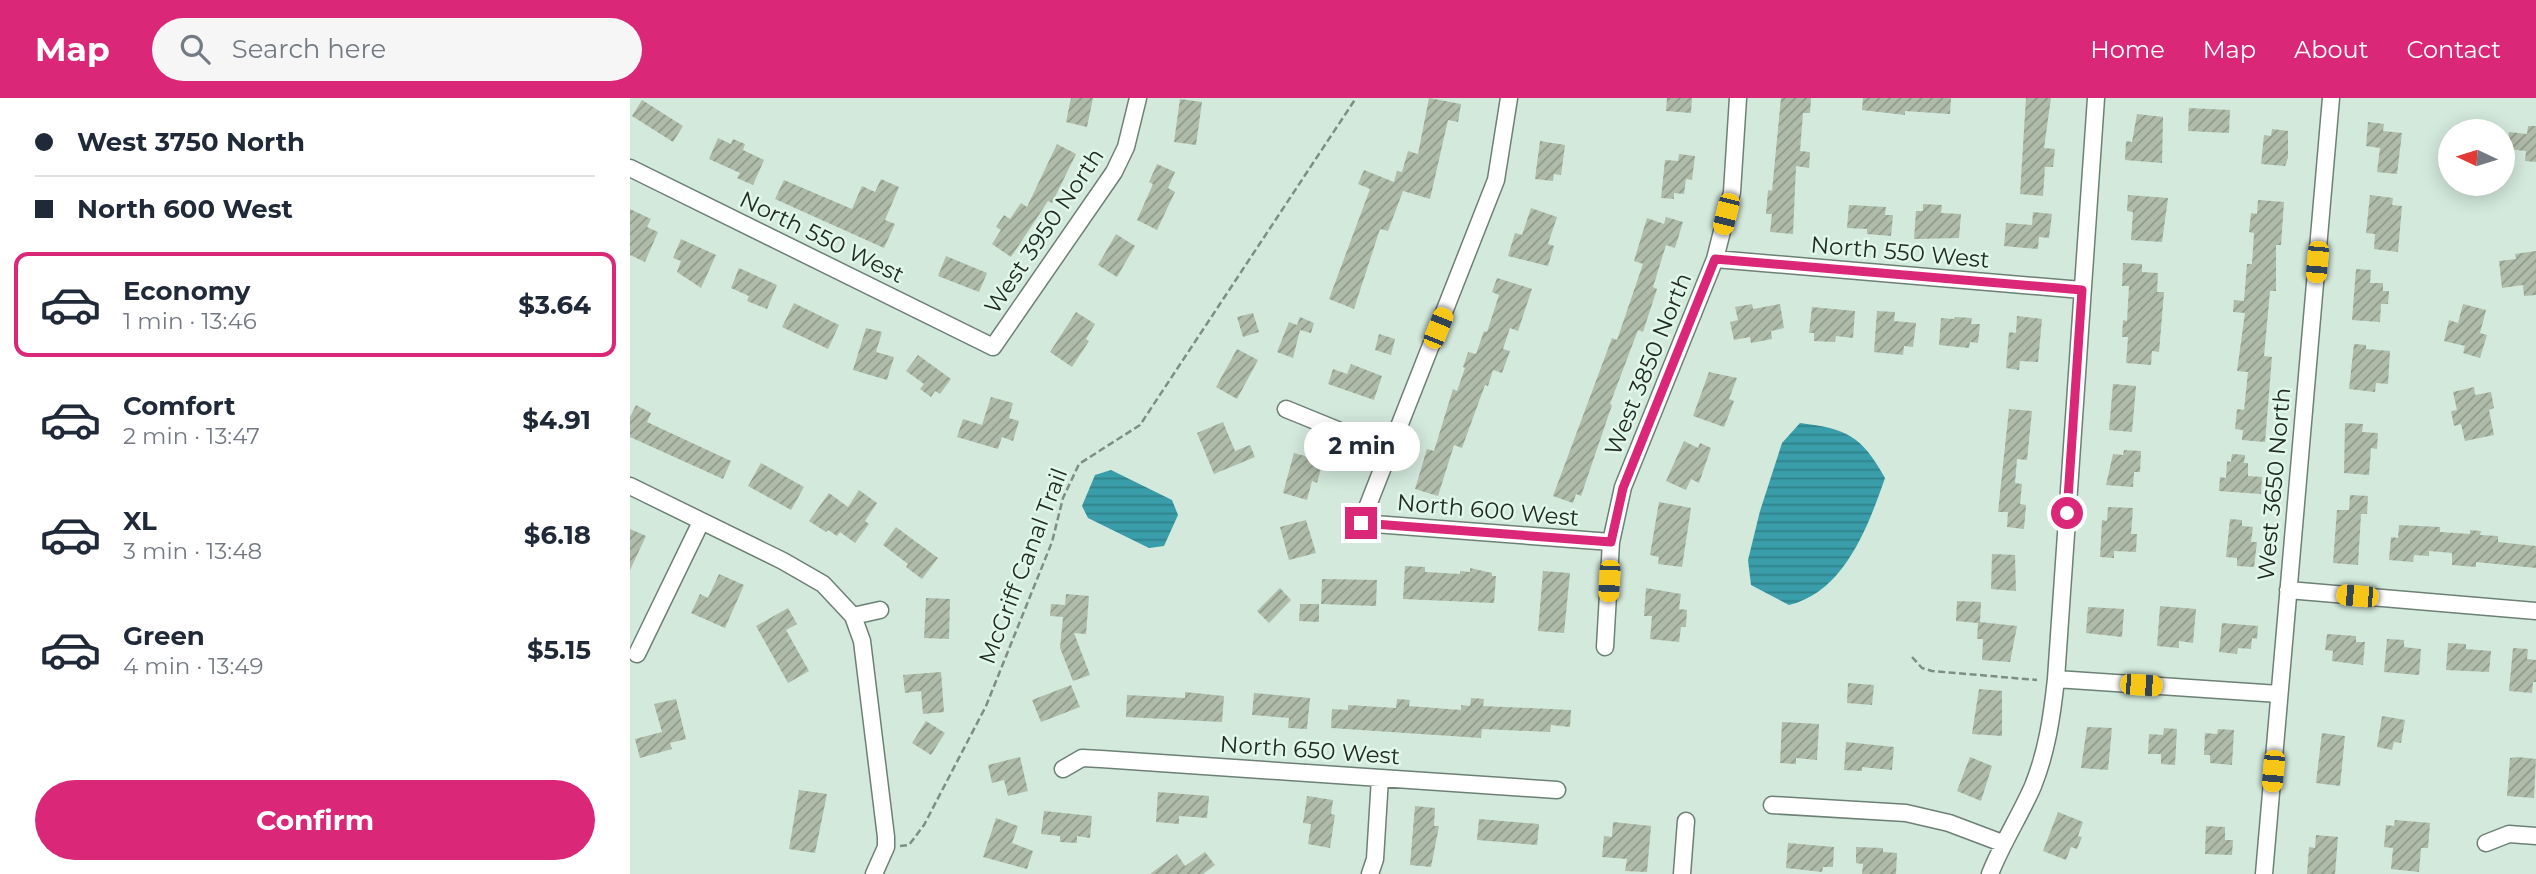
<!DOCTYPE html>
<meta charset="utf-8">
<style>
:root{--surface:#fff;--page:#f6f6f7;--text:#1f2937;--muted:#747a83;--line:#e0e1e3;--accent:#db2777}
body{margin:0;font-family:Montserrat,sans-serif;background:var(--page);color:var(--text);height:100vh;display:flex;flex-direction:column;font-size:26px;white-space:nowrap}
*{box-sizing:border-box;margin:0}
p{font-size:23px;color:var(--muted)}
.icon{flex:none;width:38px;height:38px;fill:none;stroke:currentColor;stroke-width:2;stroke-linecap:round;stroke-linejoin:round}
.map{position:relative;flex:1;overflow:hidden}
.sheet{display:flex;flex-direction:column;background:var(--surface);width:630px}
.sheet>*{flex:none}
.hud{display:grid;align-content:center;height:154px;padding:0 35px;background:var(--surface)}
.needle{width:46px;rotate:274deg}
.tools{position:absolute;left:1808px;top:21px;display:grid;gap:14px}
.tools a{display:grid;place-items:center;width:77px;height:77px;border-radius:50%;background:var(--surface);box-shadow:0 4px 18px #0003;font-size:35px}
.end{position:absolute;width:32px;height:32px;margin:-16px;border:9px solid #db2777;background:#fff;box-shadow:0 0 0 4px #fff}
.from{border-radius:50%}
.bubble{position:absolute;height:49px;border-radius:24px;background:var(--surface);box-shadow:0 4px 18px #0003;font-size:23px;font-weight:700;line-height:49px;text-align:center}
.car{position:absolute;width:21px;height:42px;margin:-21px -10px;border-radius:9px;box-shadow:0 0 5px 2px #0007;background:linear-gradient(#f5c518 24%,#345 0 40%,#f5c518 0 76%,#345 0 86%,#f5c518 0)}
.hud b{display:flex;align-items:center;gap:24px;height:66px;font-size:26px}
.hud b+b{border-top:2px solid var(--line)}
.hud i{width:18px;height:18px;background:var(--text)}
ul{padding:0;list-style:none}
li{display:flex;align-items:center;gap:21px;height:105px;margin:0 14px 10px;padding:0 21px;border:4px solid transparent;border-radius:14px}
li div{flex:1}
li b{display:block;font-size:26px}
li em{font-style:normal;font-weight:700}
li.current{border-color:var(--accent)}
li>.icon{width:63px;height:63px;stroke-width:1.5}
.cta{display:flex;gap:14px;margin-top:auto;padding:14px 35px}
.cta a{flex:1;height:80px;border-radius:42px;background:var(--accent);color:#fff;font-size:28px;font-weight:700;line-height:80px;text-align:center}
header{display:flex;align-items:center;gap:42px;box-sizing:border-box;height:98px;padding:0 35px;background:var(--accent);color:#fff}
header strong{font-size:33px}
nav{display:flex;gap:38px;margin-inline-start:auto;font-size:24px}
.search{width:490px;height:63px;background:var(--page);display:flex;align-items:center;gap:18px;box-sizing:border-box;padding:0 24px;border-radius:38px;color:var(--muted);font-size:26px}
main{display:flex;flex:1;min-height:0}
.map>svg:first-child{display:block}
.water{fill:url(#water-rules)}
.building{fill:url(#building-hatch)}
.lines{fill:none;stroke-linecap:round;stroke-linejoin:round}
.minor-casing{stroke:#6d8075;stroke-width:19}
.path{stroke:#7f8e85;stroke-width:2.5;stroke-dasharray:7 3.5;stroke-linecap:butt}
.minor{stroke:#fff;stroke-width:16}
.route{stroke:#db2777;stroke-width:9}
.labels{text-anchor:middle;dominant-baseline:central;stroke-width:5;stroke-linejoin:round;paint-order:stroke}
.street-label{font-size:23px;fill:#222a25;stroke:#e1f7e9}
</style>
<header>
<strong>Map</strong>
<div class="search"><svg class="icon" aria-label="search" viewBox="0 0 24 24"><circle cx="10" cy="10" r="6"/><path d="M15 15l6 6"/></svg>Search here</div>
<nav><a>Home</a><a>Map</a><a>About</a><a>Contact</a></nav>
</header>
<main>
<section class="sheet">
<div class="hud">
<b><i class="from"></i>West 3750 North</b>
<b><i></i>North 600 West</b>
</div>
<ul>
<li class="current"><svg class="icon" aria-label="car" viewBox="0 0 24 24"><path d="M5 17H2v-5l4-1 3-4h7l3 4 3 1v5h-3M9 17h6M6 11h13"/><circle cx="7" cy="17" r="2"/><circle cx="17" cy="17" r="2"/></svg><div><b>Economy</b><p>1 min · 13:46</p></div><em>$3.64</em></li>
<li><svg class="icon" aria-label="car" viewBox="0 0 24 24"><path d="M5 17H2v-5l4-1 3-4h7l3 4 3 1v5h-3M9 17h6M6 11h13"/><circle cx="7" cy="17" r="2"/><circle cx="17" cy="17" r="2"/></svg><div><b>Comfort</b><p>2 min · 13:47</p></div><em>$4.91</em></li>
<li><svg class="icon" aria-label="car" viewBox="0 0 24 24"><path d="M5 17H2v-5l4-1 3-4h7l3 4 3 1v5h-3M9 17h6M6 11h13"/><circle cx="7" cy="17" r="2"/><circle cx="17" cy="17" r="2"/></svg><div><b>XL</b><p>3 min · 13:48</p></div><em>$6.18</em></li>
<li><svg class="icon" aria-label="car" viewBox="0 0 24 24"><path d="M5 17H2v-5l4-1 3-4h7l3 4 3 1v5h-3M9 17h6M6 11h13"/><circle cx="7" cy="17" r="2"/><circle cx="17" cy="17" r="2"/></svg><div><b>Green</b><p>4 min · 13:49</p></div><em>$5.15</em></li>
</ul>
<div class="cta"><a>Confirm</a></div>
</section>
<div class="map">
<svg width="1906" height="776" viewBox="0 0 1906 776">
<defs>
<pattern id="water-rules" width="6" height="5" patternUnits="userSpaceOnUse" patternTransform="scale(1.75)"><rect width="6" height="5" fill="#399eaa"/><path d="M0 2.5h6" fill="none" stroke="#30818a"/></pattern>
<pattern id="building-hatch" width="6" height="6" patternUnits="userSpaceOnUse" patternTransform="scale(1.75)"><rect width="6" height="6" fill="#b0bcaa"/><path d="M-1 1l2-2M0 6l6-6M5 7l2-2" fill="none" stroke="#8f998a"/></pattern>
</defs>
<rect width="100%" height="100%" fill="#d3e9dc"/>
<path class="water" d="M1170 325C1217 331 1231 337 1255 380 1238 429 1214 494 1159 507L1121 487 1118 462 1130 413 1152 345Z
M481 372 542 402 548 417 534 448 519 450 458 420 452 408 465 377Z"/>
<path class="building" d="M441 0H463L457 29 436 24Z
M799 0 831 6 828 24 818 22 800 101 773 93 758 133 750 131 724 211 699 201 740 91 728 86 734 72 764 84 767 73 772 74 778 53 788 56Z
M1037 0H1062L1061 15 1036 13Z
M1151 0H1181L1180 15H1173L1170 53 1180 54 1179 70 1166 68 1163 136 1140 134 1142 116H1136L1138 92 1142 93Z
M1233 0H1321L1320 16 1275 13V17L1232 12Z
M1396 0H1421L1414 50 1425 51 1423 69H1415L1413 98 1390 96Z
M550 1 572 4 566 47 544 44Z
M12 2 53 28 43 44 2 18Z
M1559 10 1600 12 1599 35 1558 33Z
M1507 16 1533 19 1532 65 1495 62 1496 43 1502 44Z
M1738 24 1754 26 1753 33 1772 35 1767 76 1747 74 1750 50 1736 48Z
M1898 28H1906V64L1895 63 1896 53 1877 51 1879 34 1897 36Z
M1642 31 1658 33V60L1655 68 1631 66 1634 37 1641 38Z
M88 40 101 46 103 41 115 46 113 52 134 62 123 87 107 80 110 75 79 61Z
M910 43 935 47 931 77 924 76 923 83 905 81Z
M427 46 446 56 422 105 418 103 381 159 362 146 371 132 366 129 374 117 380 121 391 105 397 109Z
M1049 56 1065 58 1062 82 1056 81 1054 96 1044 95V101L1031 100 1035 62 1048 63Z
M527 66 545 74 538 90 545 94 527 132 507 122 523 86 519 84Z
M251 81 269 89 255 122 265 126 254 150 145 101 154 82 222 111 232 88 245 94Z
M1498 97 1538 100 1532 144 1501 142 1503 114 1497 113Z
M1740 97 1763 100 1762 107 1772 108 1768 154 1744 151 1745 136 1736 135Z
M1628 102 1654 104 1651 147H1646V193H1640L1634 258 1642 259 1635 344 1612 342 1613 332 1605 331 1607 311 1614 312 1618 274 1607 273 1615 215 1603 214 1604 202 1614 203 1617 166H1622L1624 135 1619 134 1621 115 1627 116Z
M1293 106 1312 107 1311 115 1331 116 1329 140 1284 141 1286 113H1293Z
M1219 107 1256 109 1255 117H1263L1261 138 1237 136V131L1217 130Z
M901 110 927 119 918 146 924 148 918 168 878 158 885 135 892 137Z
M0 111 21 121 17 129 28 134 15 164 0 157Z
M1403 114 1422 116 1419 140 1409 139 1408 151 1374 148 1376 125 1402 127Z
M1036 119 1053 124 1045 150 1036 147 1023 189 1027 191 1013 234 1008 232 980 306 982 307 951 398 946 396 943 405 923 398 982 240 987 242 1013 166 1004 163 1017 120 1034 126Z
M486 136 505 148 487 179 468 167Z
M51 141 86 157 71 190 47 174 51 163 43 160Z
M1906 153V197L1894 198 1893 187 1872 190 1869 163 1886 161 1885 156Z
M316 158 357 175 349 194 308 178Z
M1493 165 1512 166V174L1528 175 1527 194H1534L1529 254 1522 253 1521 267 1496 265 1498 239H1492L1493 222 1497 223 1499 188H1492Z
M109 170 147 187 137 211 117 203 119 198 101 190Z
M1726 171 1741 172 1740 185H1753V193H1759L1758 206H1751L1750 224 1722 222Z
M867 180 902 191 888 233 880 230 873 251 880 253 872 275 863 272 858 288 855 287 832 350 824 347 808 398 785 391 797 351 804 353 823 291 827 293 835 270 833 269 838 254 846 256 854 233 857 234 869 197 862 194Z
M164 205 209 227 198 251 152 229Z
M1122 206 1123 211 1150 206 1154 230 1141 233 1142 241 1121 245 1120 239 1104 242 1100 224 1108 222 1105 209Z
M1833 206 1856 212 1850 235 1857 237 1850 260 1833 255 1835 248 1814 243 1819 222 1828 225Z
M1182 209 1225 213 1223 240 1206 238 1205 244 1184 243V235H1179Z
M1247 213 1265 214 1264 223 1286 225 1283 249 1274 248 1273 257 1244 254Z
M446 214 465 226 456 241 459 243 442 269 420 254Z
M623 215 629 234 613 239 607 219Z
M1387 218 1412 221 1408 264 1390 263 1389 272 1376 270 1379 234 1386 235Z
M670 219 684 225 681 235 670 232 663 260 647 254 659 224 667 227Z
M1325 219 1342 220 1341 226H1350L1348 245 1340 244 1339 250 1309 247 1311 220 1324 221Z
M236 230 252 234 246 254 264 259 257 282 223 272Z
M749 236 765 241 761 257 745 252Z
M1724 246 1736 247V251L1760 253 1758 286 1746 285 1745 294 1719 291Z
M607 251 628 262 607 301 586 289Z
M288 257 321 281 310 296 305 293 301 299 290 291 294 286 276 273Z
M721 266 752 278 744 302 698 286 703 271 717 276Z
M1079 274 1107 280 1099 301 1104 303 1094 329 1063 318Z
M1483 286 1506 288 1502 334 1479 332Z
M1844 289 1845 297 1861 294 1864 310 1859 312 1864 337 1835 343 1831 326 1824 328 1821 313 1827 312 1823 294Z
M361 299 383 305 379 320 389 323 383 343 372 339 368 351 327 339 333 321 352 327Z
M6 307 21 315 17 324 101 363 93 381 0 339V319Z
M1379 311 1402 313 1397 362 1387 361 1385 385 1392 386 1390 406 1396 407 1394 431 1377 429 1378 414H1368Z
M593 324 605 353 620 347 625 359 584 376 567 335Z
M1715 325 1733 326 1732 334 1748 335 1747 351 1741 350 1739 377 1714 375Z
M1054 343 1068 350 1070 345 1081 350 1069 385 1061 381 1056 392 1036 383Z
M1494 352 1511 353 1510 374H1504L1503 389 1476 387 1483 356 1493 357Z
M664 355 693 363 687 385 682 383 677 402 653 395Z
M1602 356 1615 357 1614 365H1618V378L1632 379 1631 396 1589 393 1590 379 1596 380 1597 363 1601 364Z
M131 365 174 389 161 412 118 388Z
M229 392 247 405 235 423 239 426 225 445 210 434 207 438 198 432 196 434 179 423 199 395 218 409Z
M1720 397 1738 398 1737 416H1731L1728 467 1703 465 1707 412H1719Z
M1029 404 1061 410 1052 469 1028 466 1029 459 1020 457Z
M1478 409 1503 410 1501 436H1507L1506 454 1484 453V460L1470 459 1472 422 1477 423Z
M1600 421 1612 422V428L1623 429 1621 444H1627L1624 469 1607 468V460L1596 459Z
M676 422 686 455 659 462 650 429Z
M1769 427 1810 429V434L1840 436V432L1851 433 1850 437 1868 438V444L1906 448V470L1846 464V469L1822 467V455L1799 453V458L1784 457 1783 464 1759 462 1761 439 1768 440Z
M266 429 308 460 292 481 276 469 278 466 253 447Z
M0 431 16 438 0 472Z
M1362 456 1385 457 1386 493 1361 491Z
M775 468 795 469V474L830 476V473L840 474V470L862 475V478H866L864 505 773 501Z
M913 473 940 475 934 535 908 533Z
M89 476 114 487 95 530 61 515 70 496 78 500Z
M692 481 747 482 746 508 691 506Z
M650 490 661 502 639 525 627 513Z
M1016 490 1051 496 1049 511 1057 512 1056 529H1051L1049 544 1020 541 1022 518H1014Z
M436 496 459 498 456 536 444 535 460 577 443 583 430 550 433 519 420 518 421 506 435 507Z
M296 500 320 501 319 541 294 540Z
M1327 503 1351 504 1350 524 1387 528 1380 564 1352 562 1353 541H1347L1348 525 1326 523Z
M670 506H689V524L669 523Z
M1530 508 1566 511 1563 545 1549 543V550L1527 548Z
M1458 509 1494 511 1492 539 1456 535Z
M158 510 167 526 156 532 179 573 158 585 126 528Z
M1592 525 1628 528 1627 541 1622 540 1621 551 1608 550 1607 556 1589 554Z
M1697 536 1726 538V544H1735L1733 567 1702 563 1703 553 1695 552Z
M1757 541 1774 542V549L1791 551 1789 577 1754 574Z
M1818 545 1836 546V551L1861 553 1859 574 1816 572Z
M1883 550 1898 551 1897 561 1906 562V584H1903L1902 595 1879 593Z
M311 574 314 614 293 616 291 593 275 595 273 577Z
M1218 585 1244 587 1242 607 1217 605Z
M441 587 450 609 411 624 402 602Z
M1349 591 1372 593V638L1342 636Z
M555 594 594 598 592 624 496 619 497 597 555 600Z
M624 595 680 600 677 631 658 630 659 620 622 617Z
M841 600 854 601 853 608 941 612 940 629 921 627 920 634 852 631 851 640 701 630 702 611 718 612V607L766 610 767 601 780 602 779 608 831 612V607L840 608Z
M46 601 56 641 40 645 42 651 10 660 5 641 32 634 24 606Z
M1752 618 1775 622 1771 645 1764 644 1762 652 1747 649Z
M296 623 315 635 301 657 282 645Z
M1152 624 1189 626 1187 662 1166 660V666L1150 665Z
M1457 629 1482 630 1478 672 1451 670Z
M1534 630 1547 631 1545 667 1531 666V656H1518L1519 636 1533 637Z
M1588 631 1604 632 1602 667 1580 665V657H1574L1575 635 1587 636Z
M1692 635 1715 638 1710 688 1686 685Z
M1216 644 1264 649 1262 672 1232 669V673L1214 672Z
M390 659 398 693 378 698 374 682 362 685 358 667Z
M1340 659 1362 668 1351 703 1327 693Z
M1888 659 1906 661 1904 700 1877 698 1880 660Z
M169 692 197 696 185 755 159 751Z
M528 694 579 698 577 720 549 718V726L526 724Z
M677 698 703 702 701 716 705 717 700 750 678 746 681 726 673 725Z
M785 708 805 710 804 728H809L801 769 780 767Z
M414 713 462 718 460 740 447 738V745L430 744V738L411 736Z
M1428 714 1453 724 1448 738 1452 739 1447 751 1441 749 1436 762 1413 753Z
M366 720 388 728 382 745 403 753 397 771 353 759Z
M849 721 909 726 907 747 847 742Z
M1765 722 1800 725 1798 750H1791L1789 774 1761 771 1763 750 1754 749 1756 727 1764 728Z
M983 724 1021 728 1017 774 995 773 997 761 972 759 974 738 982 739Z
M1576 728 1595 729V742H1603L1602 757 1575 756Z
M1686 737 1708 739 1705 776H1677L1679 749 1685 750Z
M1158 745 1204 749 1203 769H1193L1192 774 1156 770Z
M1226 749 1253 750V754L1267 755 1266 776H1232L1233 766 1226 765Z
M575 754 585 767 573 776H520L547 756 555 768Z"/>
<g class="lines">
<defs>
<path id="minor" d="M879 0 866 82 731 425 981 444
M0 70 363 249 484 74 496 49 508 0
M1085 161 1452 192
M656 311 759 353
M0 388 153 463 193 486 223 518 250 512
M1658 492 1906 513
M223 518 232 543 256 739V749L244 776
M975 549 981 444 993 389 1085 161 1102 94 1108 0
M7 556 71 424
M1426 581 1649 596
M433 671 452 660 471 661 927 692
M1142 707 1276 715 1319 725 1372 745
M1856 745 1879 736 1906 738
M740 776 745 761 750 680
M1052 776 1056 723
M1360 776C1372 745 1390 718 1403 688 1417 653 1422 618 1426 581L1466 0
M1634 776 1701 0"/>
</defs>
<use href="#minor" class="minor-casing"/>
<path class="path" d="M1282 559 1292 570 1302 573 1407 582
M270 748 279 747 294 727 356 608 422 444 433 400 449 366 510 327 726 0"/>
<use href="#minor" class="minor"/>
</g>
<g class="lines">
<path class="route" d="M731 425 981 444 993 390 1085 161 1452 192 1437 415"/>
</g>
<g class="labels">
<g class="street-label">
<text transform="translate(414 133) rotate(-56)">West 3950 North</text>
<text transform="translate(192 139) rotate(26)">North 550 West</text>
<text transform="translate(1270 154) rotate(5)">North 550 West</text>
<text transform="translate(1018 266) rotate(-68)">West 3850 North</text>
<text transform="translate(1644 386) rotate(-85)">West 3650 North</text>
<text transform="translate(858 412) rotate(5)">North 600 West</text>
<text transform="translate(393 468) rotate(-69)">McGriff Canal Trail</text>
<text transform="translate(680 652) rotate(4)">North 650 West</text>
</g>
</g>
</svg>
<div class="tools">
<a><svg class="needle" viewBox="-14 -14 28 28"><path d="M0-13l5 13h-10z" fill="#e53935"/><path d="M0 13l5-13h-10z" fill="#747a83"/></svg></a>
</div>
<i class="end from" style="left:1437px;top:415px"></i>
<i class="end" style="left:731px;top:425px"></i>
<div class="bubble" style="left:674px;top:324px;width:116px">2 min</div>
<i class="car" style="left:1096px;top:116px;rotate:194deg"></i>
<i class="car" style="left:1687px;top:164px;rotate:185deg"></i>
<i class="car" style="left:808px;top:230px;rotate:22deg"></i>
<i class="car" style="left:979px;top:483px;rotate:183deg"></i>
<i class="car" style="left:1727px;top:498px;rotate:275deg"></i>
<i class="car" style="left:1511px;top:587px;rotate:94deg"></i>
<i class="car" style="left:1643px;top:673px;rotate:185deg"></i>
</div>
</main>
